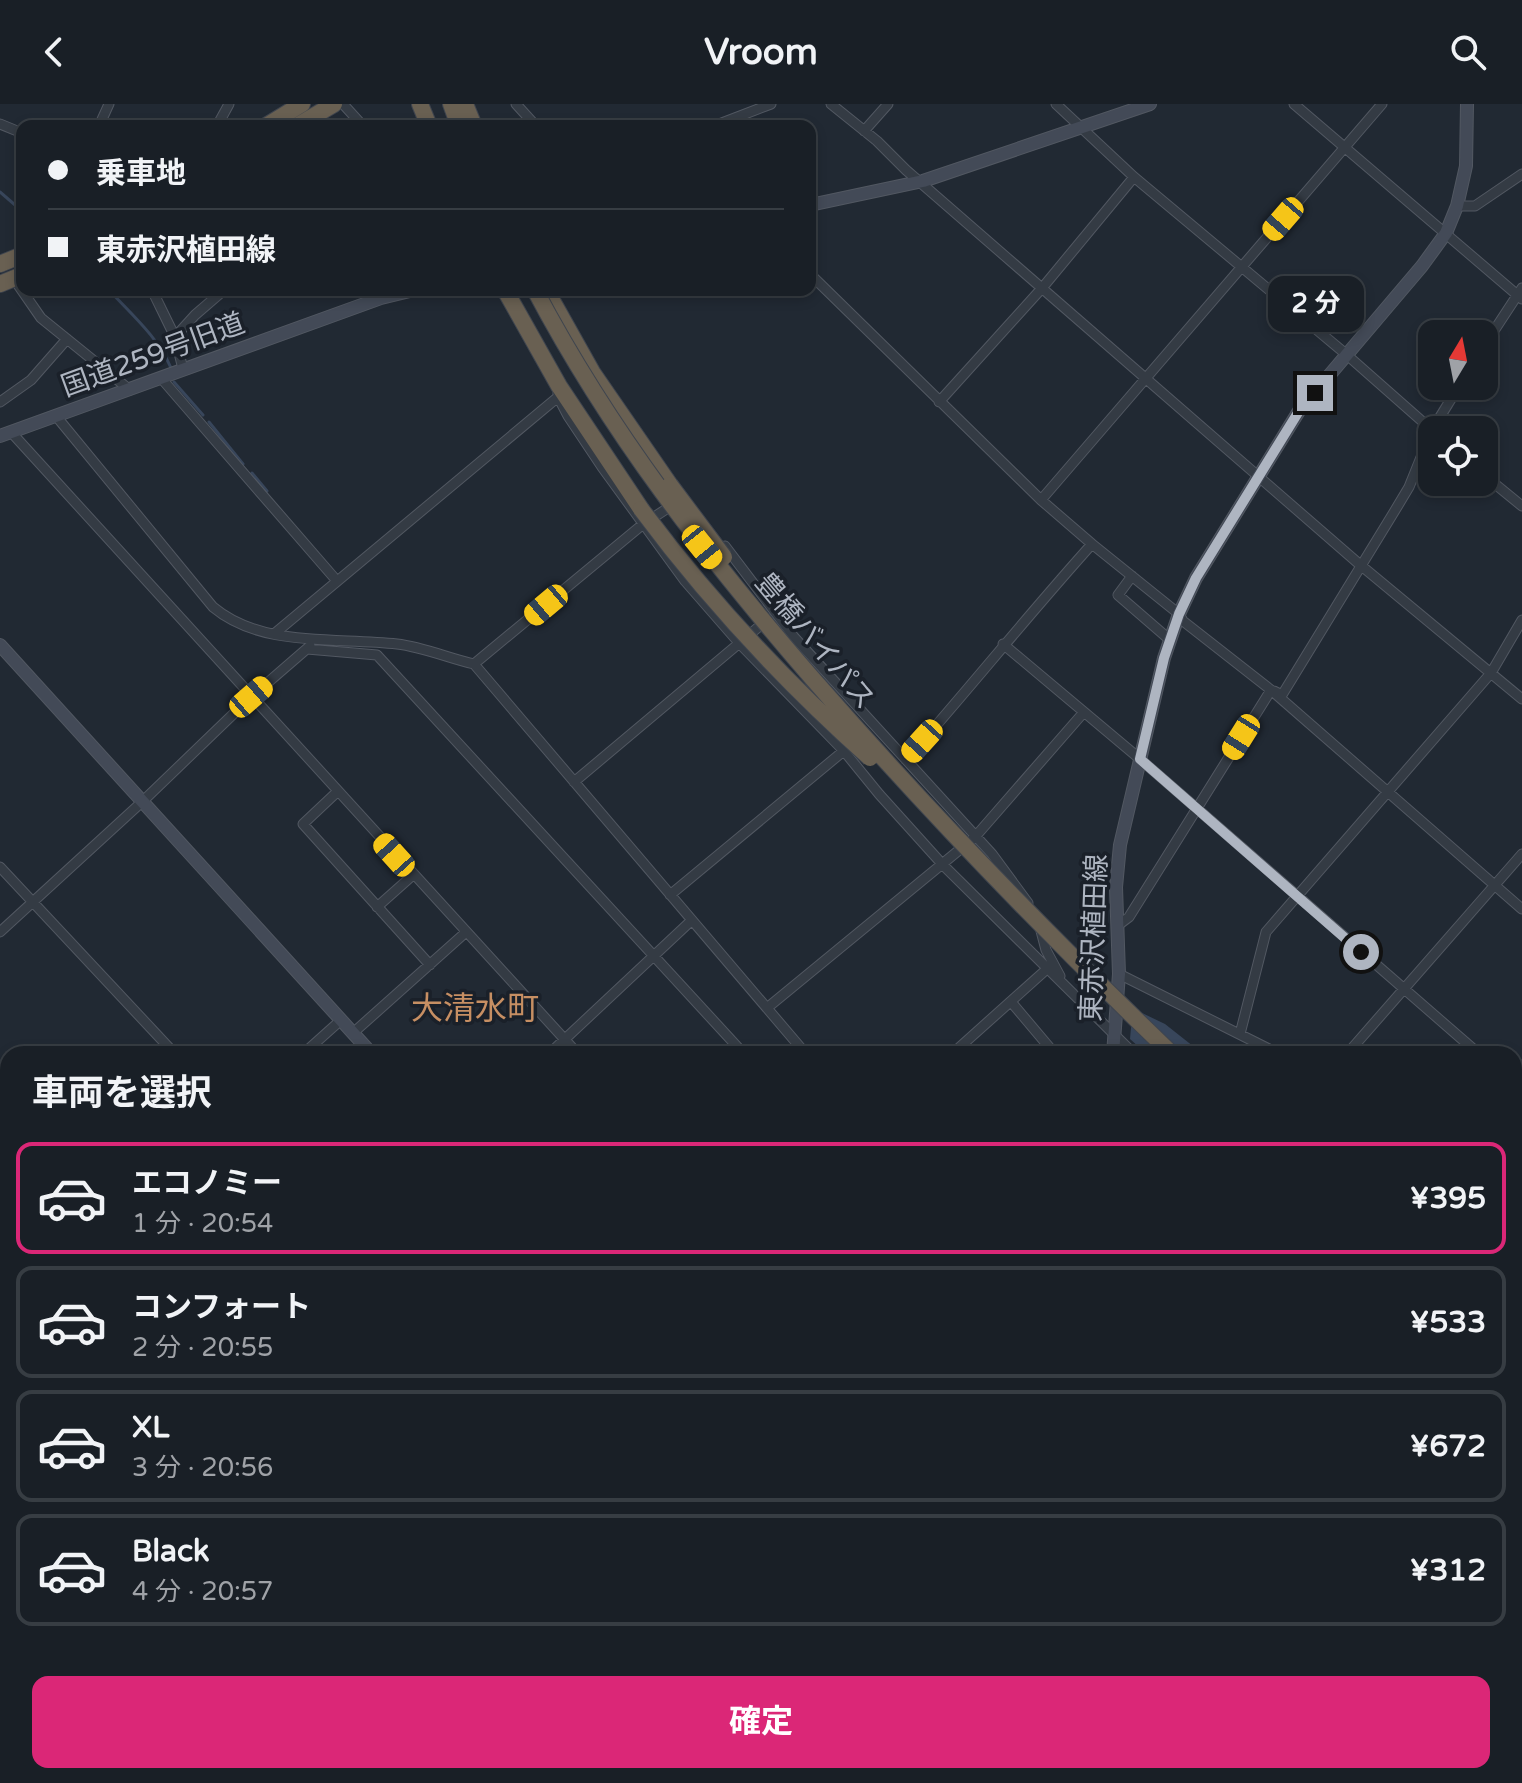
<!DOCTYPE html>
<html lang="ja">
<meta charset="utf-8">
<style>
:root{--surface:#191f26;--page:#22272e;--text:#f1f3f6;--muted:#9fa2a7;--line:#373d43;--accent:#db2777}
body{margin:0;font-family:"Varela Round","Noto Sans JP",sans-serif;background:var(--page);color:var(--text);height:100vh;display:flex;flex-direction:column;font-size:30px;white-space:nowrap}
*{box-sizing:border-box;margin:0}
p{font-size:26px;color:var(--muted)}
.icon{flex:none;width:44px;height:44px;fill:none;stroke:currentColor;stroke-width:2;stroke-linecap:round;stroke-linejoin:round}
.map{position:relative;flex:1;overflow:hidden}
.details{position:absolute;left:0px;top:942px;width:1522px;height:738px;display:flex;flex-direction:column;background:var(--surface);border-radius:24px 24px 0 0;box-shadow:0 4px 12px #0003,0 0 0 2px var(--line)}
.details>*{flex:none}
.top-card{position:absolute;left:16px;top:16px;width:800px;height:176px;border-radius:16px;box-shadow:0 4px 12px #0003,0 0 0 2px var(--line);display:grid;align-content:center;height:176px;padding:0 32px;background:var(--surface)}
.needle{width:52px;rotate:10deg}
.controls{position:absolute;left:1418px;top:216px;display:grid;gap:16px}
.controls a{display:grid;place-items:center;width:80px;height:80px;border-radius:16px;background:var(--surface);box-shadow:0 4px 12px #0003,0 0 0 2px var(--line);font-size:40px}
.end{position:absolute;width:36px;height:36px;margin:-18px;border:10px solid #aeb5c1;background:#111;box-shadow:0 0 0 4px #111}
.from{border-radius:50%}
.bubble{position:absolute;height:56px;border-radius:16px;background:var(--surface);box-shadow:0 4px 12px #0003,0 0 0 2px var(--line);font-size:26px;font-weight:700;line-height:56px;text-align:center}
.car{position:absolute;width:24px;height:48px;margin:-24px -12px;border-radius:10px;box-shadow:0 0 6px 2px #0007;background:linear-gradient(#f5c518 24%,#345 0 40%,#f5c518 0 76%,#345 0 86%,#f5c518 0)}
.top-card b{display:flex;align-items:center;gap:28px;height:76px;font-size:30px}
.top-card b+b{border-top:2px solid var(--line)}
.top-card i{width:20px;height:20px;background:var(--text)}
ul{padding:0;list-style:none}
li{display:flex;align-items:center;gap:24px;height:112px;margin:0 16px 12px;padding:0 16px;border:4px solid var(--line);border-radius:16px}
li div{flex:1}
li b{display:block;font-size:30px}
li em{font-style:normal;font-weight:700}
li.active{border-color:var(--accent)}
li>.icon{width:72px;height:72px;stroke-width:1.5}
h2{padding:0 32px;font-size:36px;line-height:96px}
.primary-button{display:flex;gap:16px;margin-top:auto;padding:16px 32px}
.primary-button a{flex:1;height:92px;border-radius:16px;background:var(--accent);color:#fff;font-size:32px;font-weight:700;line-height:92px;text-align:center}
header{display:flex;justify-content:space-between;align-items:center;height:104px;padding:0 32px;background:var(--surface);font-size:36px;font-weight:700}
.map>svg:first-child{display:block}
.green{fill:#273838}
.water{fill:#38465b}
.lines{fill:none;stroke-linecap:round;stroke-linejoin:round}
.stream{stroke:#38465b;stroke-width:3}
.street-casing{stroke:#525862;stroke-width:11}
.secondary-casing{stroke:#525862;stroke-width:14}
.highway-casing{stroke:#3f454f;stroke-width:18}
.street{stroke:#343b44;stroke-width:9}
.secondary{stroke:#434a57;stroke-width:12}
.highway{stroke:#696052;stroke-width:16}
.rail{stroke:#58616d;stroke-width:3;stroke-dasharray:8 8;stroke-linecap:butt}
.highway-bridge-casing{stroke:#3f454f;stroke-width:18;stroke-linecap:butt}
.highway-bridge{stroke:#696052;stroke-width:16}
.route{stroke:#aeb5c1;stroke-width:10}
.labels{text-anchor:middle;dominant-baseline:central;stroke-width:7;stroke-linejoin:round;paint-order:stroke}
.street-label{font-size:28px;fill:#aeb5c1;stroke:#1a2029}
.quarter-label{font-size:32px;fill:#c78f63;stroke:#1a2029}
</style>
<header><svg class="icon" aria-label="back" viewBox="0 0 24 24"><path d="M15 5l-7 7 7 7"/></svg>Vroom<svg class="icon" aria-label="search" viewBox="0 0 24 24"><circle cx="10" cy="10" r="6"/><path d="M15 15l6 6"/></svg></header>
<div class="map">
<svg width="1522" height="1679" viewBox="0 0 1522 1679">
<rect width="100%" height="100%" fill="#212933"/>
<path class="green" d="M8 1227V1416L0 1398V1234Z
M179 1672H504V1679H183Z"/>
<path class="water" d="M1140 908 1165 920 1203 950H1138L1140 944 1130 935 1132 913Z"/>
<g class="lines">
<path class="stream" d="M0 88 22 107
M109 186C132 211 158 233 171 264
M174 278 203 311
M209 318 243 360
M252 369 267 387"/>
<defs>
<path id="street" d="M343 0 363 22
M516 0 536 22
M831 0 877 37 906 66 1358 459 1522 595
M1056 0 1134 73 1347 251 1432 326
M1294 0 1522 195
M0 20 22 29
M99 22 109 0
M217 22 229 0
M714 22 771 0
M864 27 888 0
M1457 102H1475L1522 70
M810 170 1041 396 1092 440 1179 510 1183 517 1271 586 1522 805
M14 175 41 214 130 286
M152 186 175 233 183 265
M175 233 195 211 224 186
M1484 242 1522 184
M161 274 337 477
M558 289V293L568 312 602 363 685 477 740 540 844 647 879 690 943 761 1134 950
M0 298 31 276 67 235
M939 298 1043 183 1134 73
M56 312 213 503C262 544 336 533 397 540 423 543 448 554 474 560L806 950
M11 328 578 950
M1484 371 1522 402
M1041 396 1382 0
M725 442 794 533 992 750 1028 799
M1132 472 1118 491 1170 536
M274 530 558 293
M1003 540 1140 655 1479 950
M307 545 377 551 744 950
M474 560 642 421 674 400
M1274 587 1282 591 1394 408 1409 383 1432 326 1459 282
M906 656C969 585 1028 511 1092 440
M574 678 768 515
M337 688 303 720 430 861
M0 763 175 950
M670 791 846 645
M377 803 413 771
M1117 822 1129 813 1271 586
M1040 823 1046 846 1060 872
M0 828 143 697 251 593 310 542
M1119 870 1279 950
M1012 899 1055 950
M767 904 975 733 1084 608
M353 929 465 829
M1240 930 1266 828 1491 569 1522 516
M1354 942 1364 950
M303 950 341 916
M549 950 692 816
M952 950 1048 864
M1347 950 1522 750
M1514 970 1522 961
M1514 980 1522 987
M0 982 8 992
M1514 1057 1522 1047
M1514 1123 1522 1130
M1514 1237 1522 1244
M1514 1307 1522 1315
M0 1448 8 1459
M1514 1520 1522 1545
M0 1532 8 1526
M0 1612 8 1622
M1514 1661 1522 1658
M46 1672 51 1679
M185 1672 189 1679
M637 1672V1679
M735 1672V1679
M1254 1672 1256 1679
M1504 1672 1506 1679
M90 1679 99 1672
M509 1679V1672
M1061 1679V1672
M1120 1679 1132 1672
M1455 1679 1475 1672"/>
<path id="secondary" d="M810 101 923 77 1150 0
M0 332 381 194 414 186
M0 541 372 950
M1113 950 1119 870 1116 783 1120 741 1164 554 1179 510 1196 474 1299 307 1422 162 1446 129 1457 102 1466 62 1467 0
M1514 1150 1522 1140
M934 1679V1672"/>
<path id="highway" d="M420 0 429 22
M451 0 459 22
M465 0 474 22
M266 22 302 0
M297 22 334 0
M0 160 22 151
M0 180 22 171
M505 186 559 282 641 405
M546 186 592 268 670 381
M1514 1261 1522 1268"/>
</defs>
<use href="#street" class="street-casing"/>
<use href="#secondary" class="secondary-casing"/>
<use href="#highway" class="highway-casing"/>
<use href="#street" class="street"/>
<use href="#secondary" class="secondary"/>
<use href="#highway" class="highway"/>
<path class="rail" d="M1514 1252 1522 1242
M1145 1679 1155 1672"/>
<defs>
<path id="highway-bridge" d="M535 186C611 330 706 451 812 574 926 705 1047 830 1172 950
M670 381 724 453
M641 405C710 498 784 577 870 654"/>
</defs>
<use href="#highway-bridge" class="highway-bridge-casing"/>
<use href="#highway-bridge" class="highway-bridge"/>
</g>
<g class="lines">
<path class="route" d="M1315 289 1299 307 1196 474 1179 510 1164 554 1140 655 1361 848"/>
</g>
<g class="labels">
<g class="street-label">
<text transform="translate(153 251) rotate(-20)">国道259号旧道</text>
<text transform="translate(815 537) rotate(50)">豊橋バイパス</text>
<text transform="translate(1094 834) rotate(-88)">東赤沢植田線</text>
</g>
<g class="quarter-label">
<text x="475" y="905">大清水町</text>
</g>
</g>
</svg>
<div class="controls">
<a><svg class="needle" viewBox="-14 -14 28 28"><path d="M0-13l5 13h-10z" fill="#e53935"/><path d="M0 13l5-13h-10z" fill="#9fa2a7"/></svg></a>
<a><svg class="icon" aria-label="locate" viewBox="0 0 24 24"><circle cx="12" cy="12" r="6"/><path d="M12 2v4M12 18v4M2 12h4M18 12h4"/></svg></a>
</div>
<i class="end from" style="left:1361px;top:848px"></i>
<i class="end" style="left:1315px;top:289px"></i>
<div class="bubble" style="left:1268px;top:172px;width:96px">2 分</div>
<i class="car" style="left:1283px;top:115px;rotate:221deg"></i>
<i class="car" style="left:702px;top:443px;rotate:141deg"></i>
<i class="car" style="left:546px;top:501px;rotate:230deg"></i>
<i class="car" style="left:251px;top:593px;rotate:49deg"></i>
<i class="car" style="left:1241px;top:633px;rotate:212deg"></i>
<i class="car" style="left:922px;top:637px;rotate:222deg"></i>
<i class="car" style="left:394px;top:751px;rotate:318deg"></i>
<div class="top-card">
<b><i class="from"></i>乗車地</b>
<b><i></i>東赤沢植田線</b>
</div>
<section class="details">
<h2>車両を選択</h2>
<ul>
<li class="active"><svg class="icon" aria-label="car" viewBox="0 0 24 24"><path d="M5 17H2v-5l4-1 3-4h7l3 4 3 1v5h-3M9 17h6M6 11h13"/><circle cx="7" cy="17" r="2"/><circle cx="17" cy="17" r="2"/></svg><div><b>エコノミー</b><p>1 分 · 20:54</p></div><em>¥395</em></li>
<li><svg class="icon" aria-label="car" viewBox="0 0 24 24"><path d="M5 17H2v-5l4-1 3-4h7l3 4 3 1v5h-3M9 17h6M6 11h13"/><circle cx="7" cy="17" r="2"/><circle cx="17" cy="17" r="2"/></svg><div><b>コンフォート</b><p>2 分 · 20:55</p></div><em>¥533</em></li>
<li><svg class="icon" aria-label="car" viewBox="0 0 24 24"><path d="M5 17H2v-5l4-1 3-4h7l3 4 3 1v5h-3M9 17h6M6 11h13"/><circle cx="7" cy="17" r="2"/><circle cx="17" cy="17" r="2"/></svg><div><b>XL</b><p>3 分 · 20:56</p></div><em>¥672</em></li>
<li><svg class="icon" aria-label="car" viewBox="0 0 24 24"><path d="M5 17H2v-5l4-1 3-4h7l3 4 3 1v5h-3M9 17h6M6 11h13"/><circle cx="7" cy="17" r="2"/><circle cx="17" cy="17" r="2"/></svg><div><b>Black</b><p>4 分 · 20:57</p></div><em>¥312</em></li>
</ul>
<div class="primary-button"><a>確定</a></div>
</section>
</div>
